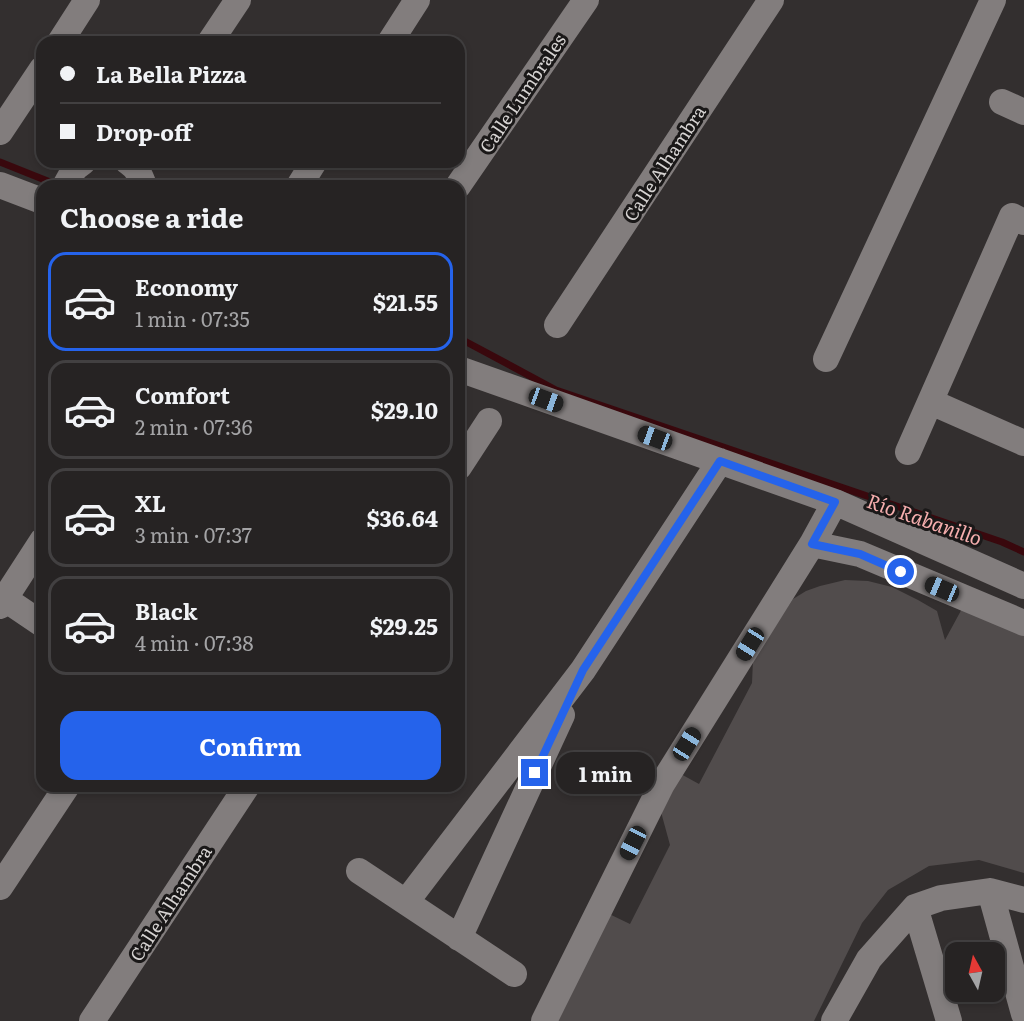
<!DOCTYPE html>
<meta charset="utf-8">
<style>
:root{--surface:#262323;--page:#2e2b2b;--text:#f1f3f6;--muted:#a4a4a6;--line:#424041;--accent:#2563eb}
body{margin:0;font-family:Literata,serif;background:var(--page);color:var(--text);height:100vh;display:flex;flex-direction:column;font-size:22px;white-space:nowrap}
*{box-sizing:border-box;margin:0}
p{font-size:20px;color:var(--muted)}
.icon{flex:none;width:33px;height:33px;fill:none;stroke:currentColor;stroke-width:2;stroke-linecap:round;stroke-linejoin:round}
.map{position:relative;flex:1;overflow:hidden}
.details{position:absolute;left:36px;top:180px;width:429px;height:612px;display:flex;flex-direction:column;background:var(--surface);border-radius:18px;box-shadow:0 3px 9px #0003,0 0 0 2px var(--line)}
.details>*{flex:none}
.top-card{position:absolute;left:36px;top:36px;width:429px;height:132px;border-radius:18px;box-shadow:0 3px 9px #0003,0 0 0 2px var(--line);display:grid;align-content:center;height:132px;padding:0 24px;background:var(--surface)}
.needle{width:39px;rotate:352deg}
.controls{position:absolute;left:945px;top:942px;display:grid;gap:12px}
.controls a{display:grid;place-items:center;width:60px;height:60px;border-radius:12px;background:var(--surface);box-shadow:0 3px 9px #0003,0 0 0 2px var(--line);font-size:30px}
.end{position:absolute;width:27px;height:27px;margin:-14px;border:8px solid #2563eb;background:#fff;box-shadow:0 0 0 3px #fff}
.from{border-radius:50%}
.bubble{position:absolute;height:42px;border-radius:18px;background:var(--surface);box-shadow:0 3px 9px #0003,0 0 0 2px var(--line);font-size:20px;font-weight:700;line-height:42px;text-align:center}
.car{position:absolute;width:18px;height:36px;margin:-18px -9px;border-radius:8px;box-shadow:0 0 4px 2px #0007;background:linear-gradient(#222 24%,#8ab4d8 0 40%,#222 0 76%,#8ab4d8 0 86%,#222 0)}
.top-card b{display:flex;align-items:center;gap:21px;height:57px;font-size:22px}
.top-card b+b{border-top:2px solid var(--line)}
.top-card i{width:15px;height:15px;background:var(--text)}
ul{padding:0;list-style:none}
li{display:flex;align-items:center;gap:18px;height:99px;margin:0 12px 9px;padding:0 12px;border:3px solid var(--line);border-radius:18px}
li div{flex:1}
li b{display:block;font-size:22px}
li em{font-style:normal;font-weight:700}
li.on{border-color:var(--accent)}
li>.icon{width:54px;height:54px;stroke-width:1.5}
h2{padding:0 24px;font-size:27px;line-height:72px}
.primary-button{display:flex;gap:12px;margin-top:auto;padding:12px 24px}
.primary-button a{flex:1;height:69px;border-radius:18px;background:var(--accent);color:#fff;font-size:24px;font-weight:700;line-height:69px;text-align:center}
.map>svg:first-child{display:block}
.lines{fill:none;stroke-linecap:round;stroke-linejoin:round}
.stream{stroke:#39080d;stroke-width:7}
.building{fill:#514c4c}
.minor{stroke:#827d7d;stroke-width:26}
.route{stroke:#2563eb;stroke-width:8}
.labels{text-anchor:middle;dominant-baseline:central;stroke-width:6;stroke-linejoin:round;paint-order:stroke}
.street-label{font-size:18px;fill:#d6d3d2;stroke:#1a1818}
.water-label{font-size:20px;font-style:italic;fill:#f6aeae;stroke:#1a1818}
</style>
<div class="map">
<svg width="1024" height="1021" viewBox="0 0 1024 1021">
<rect width="100%" height="100%" fill="#332f2f"/>
<g class="lines">
<path class="stream" d="M0 162 60 186
M459 338 556 390 1002 542 1024 552"/>
</g>
<path class="building" d="M845 580 868 581 892 587 918 600 937 611 945 640 964 605 1024 632V873L979 860 929 866 888 890 862 923 814 1021H549L603 911 630 924 670 845 661 812 679 773 699 784 752 683 753 660 793 599 806 591 820 586Z"/>
<g class="lines">
<path class="minor" d="M60 42 87 0
M210 42 238 0
M390 42 417 0
M1002 102 1024 112
M0 132 42 69
M128 162C136 167 141 176 144 186
M0 185 42 201
M65 186 75 168 83 162
M299 186 314 162
M458 186 586 0
M557 325 771 0
M826 359 993 0
M459 369 835 502 1024 586
M931 402 1024 443
M908 452 1012 216 1024 222
M459 467 489 421
M812 544 860 554 1024 623
M5 599 42 624
M0 606 42 541
M359 871 514 974
M0 887 67 786
M990 891 1024 1014
M406 902 583 670 720 461
M459 938 562 715
M92 1021 247 786
M544 1021 662 784 812 544 835 502
M834 1021 869 959 915 907
M949 1021 915 907 941 898 990 891 1024 900"/>
</g>
<g class="lines">
<path class="route" d="M535 773 583 670 720 461 835 502 812 544 860 554 901 572"/>
</g>
<g class="labels">
<g class="street-label">
<text transform="translate(522 93) rotate(-56)">Calle Lumbrales</text>
<text transform="translate(664 163) rotate(-57)">Calle Alhambra</text>
<text transform="translate(170 903) rotate(-57)">Calle Alhambra</text>
</g>
<g class="water-label">
<text transform="translate(925 518) rotate(19)">Río Rabanillo</text>
</g>
</g>
</svg>
<div class="controls">
<a><svg class="needle" viewBox="-14 -14 28 28"><path d="M0-13l5 13h-10z" fill="#e53935"/><path d="M0 13l5-13h-10z" fill="#a4a4a6"/></svg></a>
</div>
<i class="end from" style="left:901px;top:572px"></i>
<i class="end" style="left:535px;top:773px"></i>
<div class="bubble" style="left:556px;top:752px;width:99px">1 min</div>
<i class="car" style="left:546px;top:400px;rotate:110deg"></i>
<i class="car" style="left:655px;top:438px;rotate:290deg"></i>
<i class="car" style="left:942px;top:589px;rotate:293deg"></i>
<i class="car" style="left:750px;top:644px;rotate:212deg"></i>
<i class="car" style="left:687px;top:744px;rotate:32deg"></i>
<i class="car" style="left:633px;top:843px;rotate:207deg"></i>
<div class="top-card">
<b><i class="from"></i>La Bella Pizza</b>
<b><i></i>Drop-off</b>
</div>
<section class="details">
<h2>Choose a ride</h2>
<ul>
<li class="on"><svg class="icon" aria-label="car" viewBox="0 0 24 24"><path d="M5 17H2v-5l4-1 3-4h7l3 4 3 1v5h-3M9 17h6M6 11h13"/><circle cx="7" cy="17" r="2"/><circle cx="17" cy="17" r="2"/></svg><div><b>Economy</b><p>1 min · 07:35</p></div><em>$21.55</em></li>
<li><svg class="icon" aria-label="car" viewBox="0 0 24 24"><path d="M5 17H2v-5l4-1 3-4h7l3 4 3 1v5h-3M9 17h6M6 11h13"/><circle cx="7" cy="17" r="2"/><circle cx="17" cy="17" r="2"/></svg><div><b>Comfort</b><p>2 min · 07:36</p></div><em>$29.10</em></li>
<li><svg class="icon" aria-label="car" viewBox="0 0 24 24"><path d="M5 17H2v-5l4-1 3-4h7l3 4 3 1v5h-3M9 17h6M6 11h13"/><circle cx="7" cy="17" r="2"/><circle cx="17" cy="17" r="2"/></svg><div><b>XL</b><p>3 min · 07:37</p></div><em>$36.64</em></li>
<li><svg class="icon" aria-label="car" viewBox="0 0 24 24"><path d="M5 17H2v-5l4-1 3-4h7l3 4 3 1v5h-3M9 17h6M6 11h13"/><circle cx="7" cy="17" r="2"/><circle cx="17" cy="17" r="2"/></svg><div><b>Black</b><p>4 min · 07:38</p></div><em>$29.25</em></li>
</ul>
<div class="primary-button"><a>Confirm</a></div>
</section>
</div>
